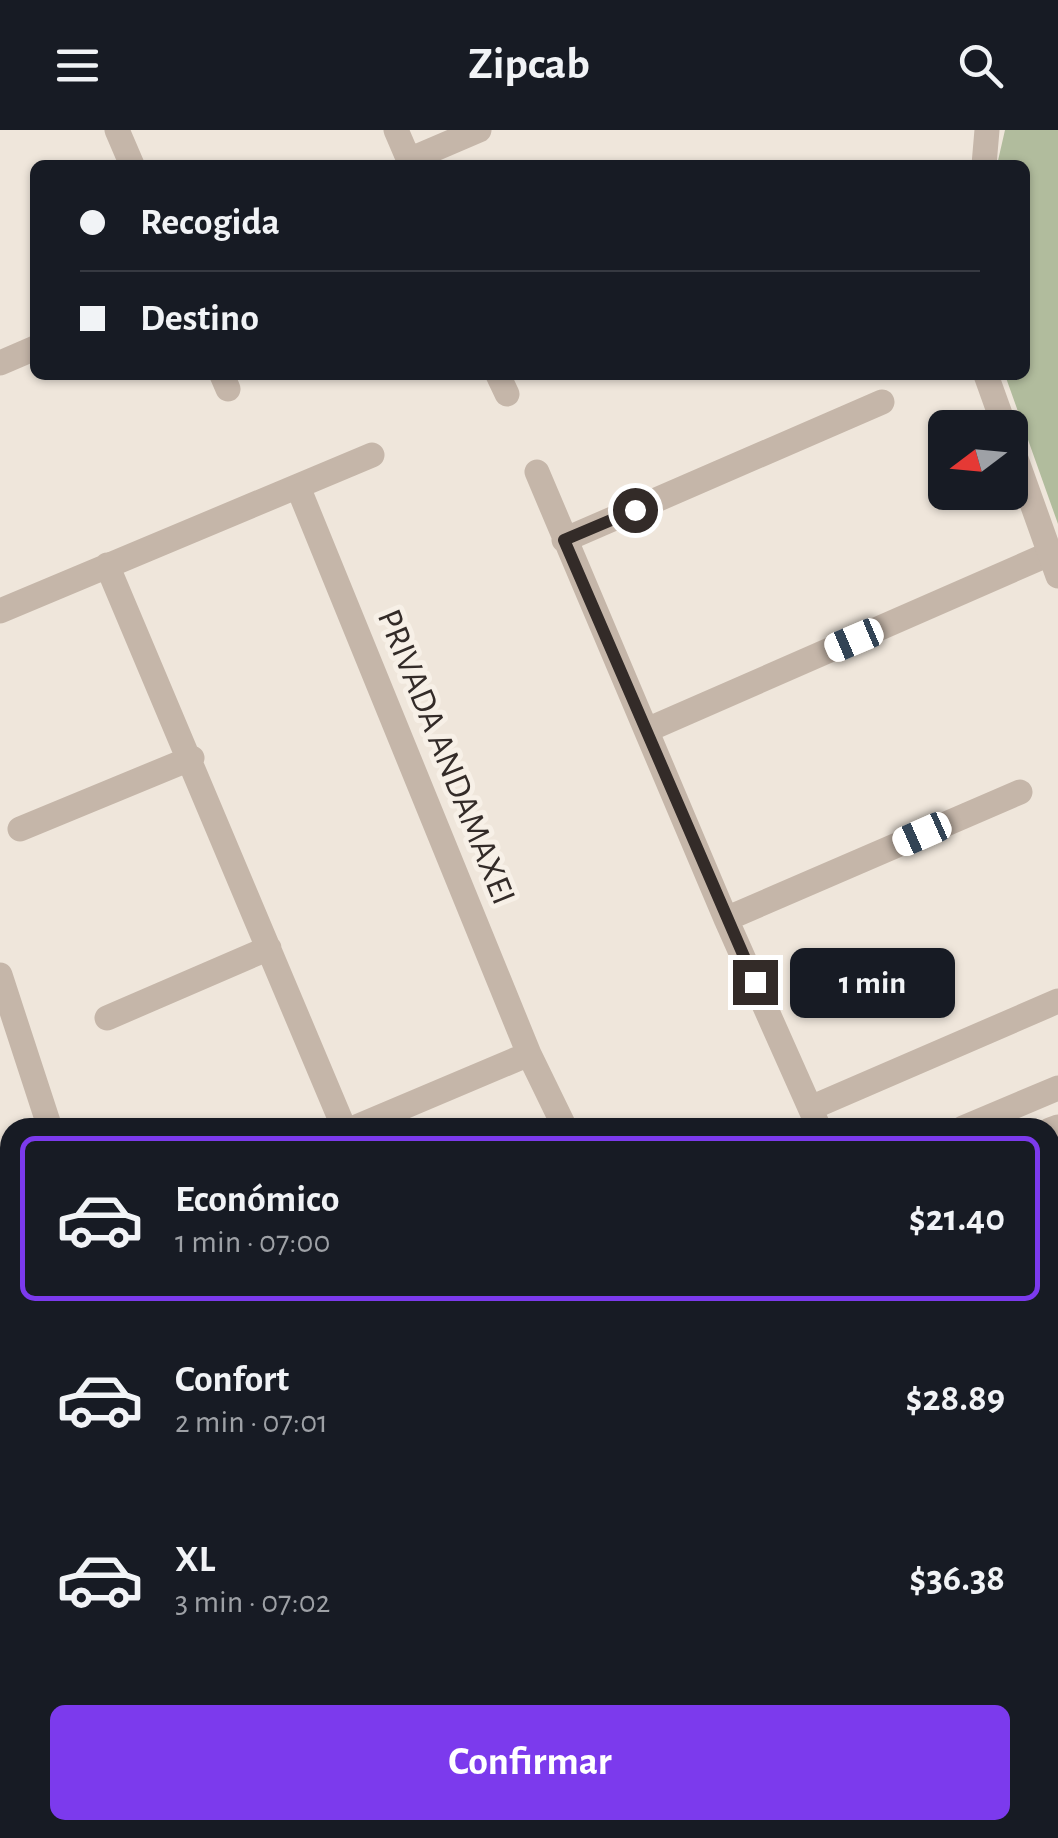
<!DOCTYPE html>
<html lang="es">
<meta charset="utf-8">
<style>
:root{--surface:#171b24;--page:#20242c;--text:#f1f3f6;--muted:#9ea1a6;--line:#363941;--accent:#7c3aed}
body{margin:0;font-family:"Alegreya Sans",sans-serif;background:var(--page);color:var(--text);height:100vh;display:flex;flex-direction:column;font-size:38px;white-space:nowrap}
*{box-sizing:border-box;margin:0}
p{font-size:32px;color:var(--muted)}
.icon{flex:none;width:55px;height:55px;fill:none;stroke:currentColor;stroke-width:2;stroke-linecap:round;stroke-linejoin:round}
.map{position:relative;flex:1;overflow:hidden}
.panel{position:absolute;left:0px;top:988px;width:1060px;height:722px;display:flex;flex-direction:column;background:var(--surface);border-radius:30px 30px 0 0;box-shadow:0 2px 8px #0004}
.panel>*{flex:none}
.top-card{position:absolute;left:30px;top:30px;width:1000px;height:220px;border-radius:15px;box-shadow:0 2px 8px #0004;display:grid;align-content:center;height:220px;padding:0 50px;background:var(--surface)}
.needle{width:65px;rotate:254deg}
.buttons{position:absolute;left:928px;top:280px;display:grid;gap:20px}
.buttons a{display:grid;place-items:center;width:100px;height:100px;border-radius:15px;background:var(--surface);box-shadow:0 2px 8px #0004;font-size:50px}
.end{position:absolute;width:45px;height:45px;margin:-22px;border:12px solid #332b28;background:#fff;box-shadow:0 0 0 5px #fff}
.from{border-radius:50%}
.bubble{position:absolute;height:70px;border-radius:15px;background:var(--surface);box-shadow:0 2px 8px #0004;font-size:32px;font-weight:600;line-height:70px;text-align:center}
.car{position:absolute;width:30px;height:60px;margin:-30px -15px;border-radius:12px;box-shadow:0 0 8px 2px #0007;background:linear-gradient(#fff 24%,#345 0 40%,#fff 0 76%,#345 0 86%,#fff 0)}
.top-card b{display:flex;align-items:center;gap:35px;height:95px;font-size:38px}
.top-card b+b{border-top:2px solid var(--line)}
.top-card i{width:25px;height:25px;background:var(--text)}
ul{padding:18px 0 0;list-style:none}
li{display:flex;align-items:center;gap:30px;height:165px;margin:0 20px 15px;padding:0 30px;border:5px solid transparent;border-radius:15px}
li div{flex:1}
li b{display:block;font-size:38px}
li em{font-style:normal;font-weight:600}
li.active{border-color:var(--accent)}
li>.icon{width:90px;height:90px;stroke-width:1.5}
.action{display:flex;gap:20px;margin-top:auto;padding:20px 50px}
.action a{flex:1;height:115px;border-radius:15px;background:var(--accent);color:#fff;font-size:40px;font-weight:600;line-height:115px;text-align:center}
header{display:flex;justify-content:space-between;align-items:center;height:130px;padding:0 50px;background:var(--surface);font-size:45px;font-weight:600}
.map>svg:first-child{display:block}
.green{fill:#b1bc9d}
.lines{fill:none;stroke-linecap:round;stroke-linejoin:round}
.minor{stroke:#c5b6a9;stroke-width:25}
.tertiary{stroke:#c5b6a9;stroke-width:25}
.route{stroke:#332b28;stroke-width:12}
.labels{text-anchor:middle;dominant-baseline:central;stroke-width:10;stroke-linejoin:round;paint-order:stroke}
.street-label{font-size:35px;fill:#332b28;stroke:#f7f0e7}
</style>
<header><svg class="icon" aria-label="menu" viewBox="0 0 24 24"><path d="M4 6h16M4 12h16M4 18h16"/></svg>Zipcab<svg class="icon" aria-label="search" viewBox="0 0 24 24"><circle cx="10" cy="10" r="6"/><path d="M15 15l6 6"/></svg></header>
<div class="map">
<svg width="1058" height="1708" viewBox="0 0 1058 1708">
<rect width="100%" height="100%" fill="#efe6db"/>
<path class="green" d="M1005 0H1058V394L1005 245H1025V35H997Z"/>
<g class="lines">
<path class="minor" d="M117 0 132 35
M396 0 411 35
M409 30 479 0
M0 233 35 218
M222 245 228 259
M498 245 507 264
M537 342 726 789 819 998
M298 357 529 924 354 998
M564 410 882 272
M107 435 344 998
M0 481 372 325
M647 600 1049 424
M20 699 192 628
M726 789 1020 662
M0 845 50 998
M107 888 269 818
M529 924 565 998
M813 977 1058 871
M1050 1095 1058 1092
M0 1231 10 1235
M0 1289 10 1268
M1050 1319 1058 1316
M1050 1534 1058 1530
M1050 1578 1058 1597
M415 1700 418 1708
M636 1700 639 1708
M863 1700 867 1708"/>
<path class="tertiary" d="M984 35 987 0
M986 245 1005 298
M1010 312 1058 446
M963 998 1058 958
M1050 1000 1058 997
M69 1700 71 1708
M146 1700 147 1708"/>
</g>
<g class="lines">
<path class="route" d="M635 380 564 410 755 852"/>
</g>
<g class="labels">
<g class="street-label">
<text transform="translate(446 627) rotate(68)">PRIVADA ANDAMAXEI</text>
</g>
</g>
</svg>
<div class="buttons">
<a><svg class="needle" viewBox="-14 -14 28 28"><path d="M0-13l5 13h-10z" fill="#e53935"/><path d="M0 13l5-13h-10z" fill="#9ea1a6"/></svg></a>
</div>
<i class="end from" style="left:635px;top:380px"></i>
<i class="end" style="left:755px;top:852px"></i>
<div class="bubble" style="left:790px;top:818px;width:165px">1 min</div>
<i class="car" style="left:854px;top:510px;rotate:247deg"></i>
<i class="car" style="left:922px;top:704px;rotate:246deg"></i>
<div class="top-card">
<b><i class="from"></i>Recogida</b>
<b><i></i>Destino</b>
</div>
<section class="panel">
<ul>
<li class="active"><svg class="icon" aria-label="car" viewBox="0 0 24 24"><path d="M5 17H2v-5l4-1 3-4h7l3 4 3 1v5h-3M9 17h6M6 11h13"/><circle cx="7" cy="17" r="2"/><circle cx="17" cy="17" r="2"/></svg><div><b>Económico</b><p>1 min · 07:00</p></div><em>$21.40</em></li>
<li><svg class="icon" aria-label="car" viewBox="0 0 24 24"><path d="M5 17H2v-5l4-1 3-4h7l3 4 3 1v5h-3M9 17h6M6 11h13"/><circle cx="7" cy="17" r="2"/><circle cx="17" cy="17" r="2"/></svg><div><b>Confort</b><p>2 min · 07:01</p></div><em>$28.89</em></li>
<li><svg class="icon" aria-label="car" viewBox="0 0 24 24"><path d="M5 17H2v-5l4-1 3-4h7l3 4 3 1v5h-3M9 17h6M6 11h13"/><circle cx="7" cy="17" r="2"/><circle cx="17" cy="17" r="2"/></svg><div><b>XL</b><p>3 min · 07:02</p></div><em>$36.38</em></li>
</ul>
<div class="action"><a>Confirmar</a></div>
</section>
</div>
